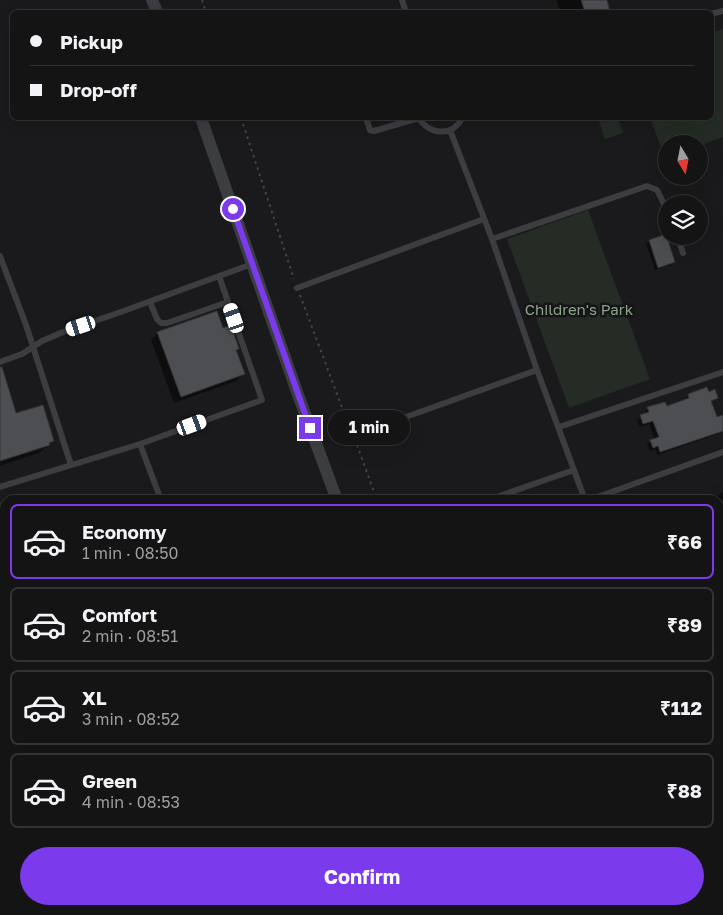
<!DOCTYPE html>
<meta charset="utf-8">
<style>
:root{--surface:#141415;--page:#212122;--text:#f1f3f6;--muted:#9d9ea0;--line:#333334;--accent:#7c3aed}
body{margin:0;font-family:"Golos Text",sans-serif;background:var(--page);color:var(--text);height:100vh;display:flex;flex-direction:column;font-size:19px;white-space:nowrap}
*{box-sizing:border-box;margin:0}
p{font-size:16px;color:var(--muted)}
.icon{flex:none;width:28px;height:28px;fill:none;stroke:currentColor;stroke-width:2;stroke-linecap:round;stroke-linejoin:round}
.map{position:relative;flex:1;overflow:hidden}
.sheet{position:absolute;left:0px;top:495px;width:724px;height:420px;display:flex;flex-direction:column;background:var(--surface);border-radius:15px 15px 0 0;box-shadow:0 5px 20px #0002,0 0 0 1px var(--line)}
.sheet>*{flex:none}
.guide{position:absolute;left:10px;top:10px;width:704px;height:110px;border-radius:8px;box-shadow:0 5px 20px #0002,0 0 0 1px var(--line);display:grid;align-content:center;height:110px;padding:0 20px;background:var(--surface)}
.needle{width:32px;rotate:170deg}
.tools{position:absolute;left:658px;top:135px;display:grid;gap:10px}
.tools a{display:grid;place-items:center;width:50px;height:50px;border-radius:50%;background:var(--surface);box-shadow:0 5px 20px #0002,0 0 0 1px var(--line);font-size:25px}
.end{position:absolute;width:22px;height:22px;margin:-11px;border:6px solid #7c3aed;background:#fff;box-shadow:0 0 0 2px #fff}
.from{border-radius:50%}
.bubble{position:absolute;height:35px;border-radius:18px;background:var(--surface);box-shadow:0 5px 20px #0002,0 0 0 1px var(--line);font-size:16px;font-weight:700;line-height:35px;text-align:center}
.car{position:absolute;width:15px;height:30px;margin:-15px -8px;border-radius:6px;box-shadow:0 0 4px 1px #0007;background:linear-gradient(#fff 24%,#345 0 40%,#fff 0 76%,#345 0 86%,#fff 0)}
.guide b{display:flex;align-items:center;gap:18px;height:48px;font-size:19px}
.guide b+b{border-top:1px solid var(--line)}
.guide i{width:12px;height:12px;background:var(--text)}
ul{padding:9px 0 0;list-style:none}
li{display:flex;align-items:center;gap:15px;height:75px;margin:0 10px 8px;padding:0 10px;border:2px solid var(--line);border-radius:8px}
li div{flex:1}
li b{display:block;font-size:19px}
li em{font-style:normal;font-weight:700}
li.current{border-color:var(--accent)}
li>.icon{width:45px;height:45px;stroke-width:1.5}
.action{display:flex;gap:10px;margin-top:auto;padding:10px 20px}
.action a{flex:1;height:58px;border-radius:30px;background:var(--accent);color:#fff;font-size:20px;font-weight:700;line-height:58px;text-align:center}
.map>svg:first-child{display:block}
.green{fill:#242c25}
.shadow{fill:#0007}
.building{fill:#4c4e51;stroke:#343538}
.lines{fill:none;stroke-linecap:round;stroke-linejoin:round}
.path{stroke:#424448;stroke-width:2;stroke-dasharray:2.5 4;stroke-linecap:butt}
.service{stroke:#3c3d41;stroke-width:6}
.minor{stroke:#3c3d41;stroke-width:12}
.tertiary{stroke:#3c3d41;stroke-width:15}
.route{stroke:#7c3aed;stroke-width:6}
.labels{text-anchor:middle;dominant-baseline:central;stroke-width:5;stroke-linejoin:round;paint-order:stroke}
.park-label{font-size:15px;fill:#89a387;stroke:#151517}
</style>
<div class="map">
<svg width="723" height="915" viewBox="0 0 723 915">
<rect width="100%" height="100%" fill="#1a1a1c"/>
<path class="green" d="M723 29V137L699 146V144H666L665 158 650 118H711V33Z
M598 118H618L623 133 605 139Z
M588 210 650 379 569 408 507 239Z"/>
<path class="shadow" d="M556 0H605L609 12H571L570 11 561 12Z
M650 241 674 262 670 265 655 270 646 244Z
M222 330 243 373 236 381 174 403 151 340 158 333Z
M0 373 15 415 52 441 41 452 0 466Z
M708 393 717 398 710 402 717 419 723 417V427L718 434 657 455 655 449 650 451 647 444 655 440 649 424 640 427 637 420 646 415 645 412 648 408H666L686 401 685 399 689 395Z
M723 492V501L719 503 716 497Z
M721 533 723 537V577L719 579V534Z"/>
<path class="building" d="M581 0H607L610 12H585Z
M666 234 675 262 658 268 649 240Z
M217 311 223 328 231 325 239 349 236 350 245 374 181 397 157 332Z
M0 367H2L16 413 43 405 54 441 49 443 50 445 0 461Z
M707 387 709 392 715 389 718 398 711 401 717 417 723 415V431L660 452 658 446 653 448 650 440 659 437 653 421 643 424 640 415 649 412 647 407 665 402 667 406 689 398 688 394Z"/>
<g class="lines">
<path class="path" d="M202 0 206 12
M241 118 294 279
M300 295 350 429
M357 445 377 500"/>
<path class="service" d="M402 0 406 12
M711 14 723 11
M366 118 370 130 374 131 419 118
M419 118C429 135 453 137 462 118
M450 130 492 239 537 370 585 500
M677 236 683 253
M492 239 647 186 657 190 666 208
M0 256 26 325 71 465
M297 288 484 219
M150 302 157 319 161 323H167L228 302
M0 362 22 354 42 341 63 332 118 313 252 264
M559 427 723 372
M353 436 537 370
M140 444 161 500
M0 487 140 444 262 400 219 276
M488 500 574 470
M589 500 723 452
M719 527 723 525"/>
<path class="minor" d="M152 0 157 12
M201 118 297 392 337 500
M21 910 23 915
M102 910 104 915"/>
<path class="tertiary" d="M719 664 723 663
M0 909 5 908"/>
</g>
<g class="lines">
<path class="route" d="M233 209 310 428"/>
</g>
<g class="labels">
<g class="park-label">
<text x="579" y="309">Children's Park</text>
</g>
</g>
</svg>
<div class="tools">
<a><svg class="needle" viewBox="-14 -14 28 28"><path d="M0-13l5 13h-10z" fill="#e53935"/><path d="M0 13l5-13h-10z" fill="#9d9ea0"/></svg></a>
<a><svg class="icon" aria-label="layers" viewBox="0 0 24 24"><path d="M12 4l9 5-9 5-9-5zM3 14l9 5 9-5"/></svg></a>
</div>
<i class="end from" style="left:233px;top:209px"></i>
<i class="end" style="left:310px;top:428px"></i>
<div class="bubble" style="left:328px;top:410px;width:82px">1 min</div>
<i class="car" style="left:234px;top:318px;rotate:341deg"></i>
<i class="car" style="left:81px;top:326px;rotate:252deg"></i>
<i class="car" style="left:192px;top:425px;rotate:70deg"></i>
<div class="guide">
<b><i class="from"></i>Pickup</b>
<b><i></i>Drop-off</b>
</div>
<section class="sheet">
<ul>
<li class="current"><svg class="icon" aria-label="car" viewBox="0 0 24 24"><path d="M5 17H2v-5l4-1 3-4h7l3 4 3 1v5h-3M9 17h6M6 11h13"/><circle cx="7" cy="17" r="2"/><circle cx="17" cy="17" r="2"/></svg><div><b>Economy</b><p>1 min · 08:50</p></div><em>₹66</em></li>
<li><svg class="icon" aria-label="car" viewBox="0 0 24 24"><path d="M5 17H2v-5l4-1 3-4h7l3 4 3 1v5h-3M9 17h6M6 11h13"/><circle cx="7" cy="17" r="2"/><circle cx="17" cy="17" r="2"/></svg><div><b>Comfort</b><p>2 min · 08:51</p></div><em>₹89</em></li>
<li><svg class="icon" aria-label="car" viewBox="0 0 24 24"><path d="M5 17H2v-5l4-1 3-4h7l3 4 3 1v5h-3M9 17h6M6 11h13"/><circle cx="7" cy="17" r="2"/><circle cx="17" cy="17" r="2"/></svg><div><b>XL</b><p>3 min · 08:52</p></div><em>₹112</em></li>
<li><svg class="icon" aria-label="car" viewBox="0 0 24 24"><path d="M5 17H2v-5l4-1 3-4h7l3 4 3 1v5h-3M9 17h6M6 11h13"/><circle cx="7" cy="17" r="2"/><circle cx="17" cy="17" r="2"/></svg><div><b>Green</b><p>4 min · 08:53</p></div><em>₹88</em></li>
</ul>
<div class="action"><a>Confirm</a></div>
</section>
</div>
